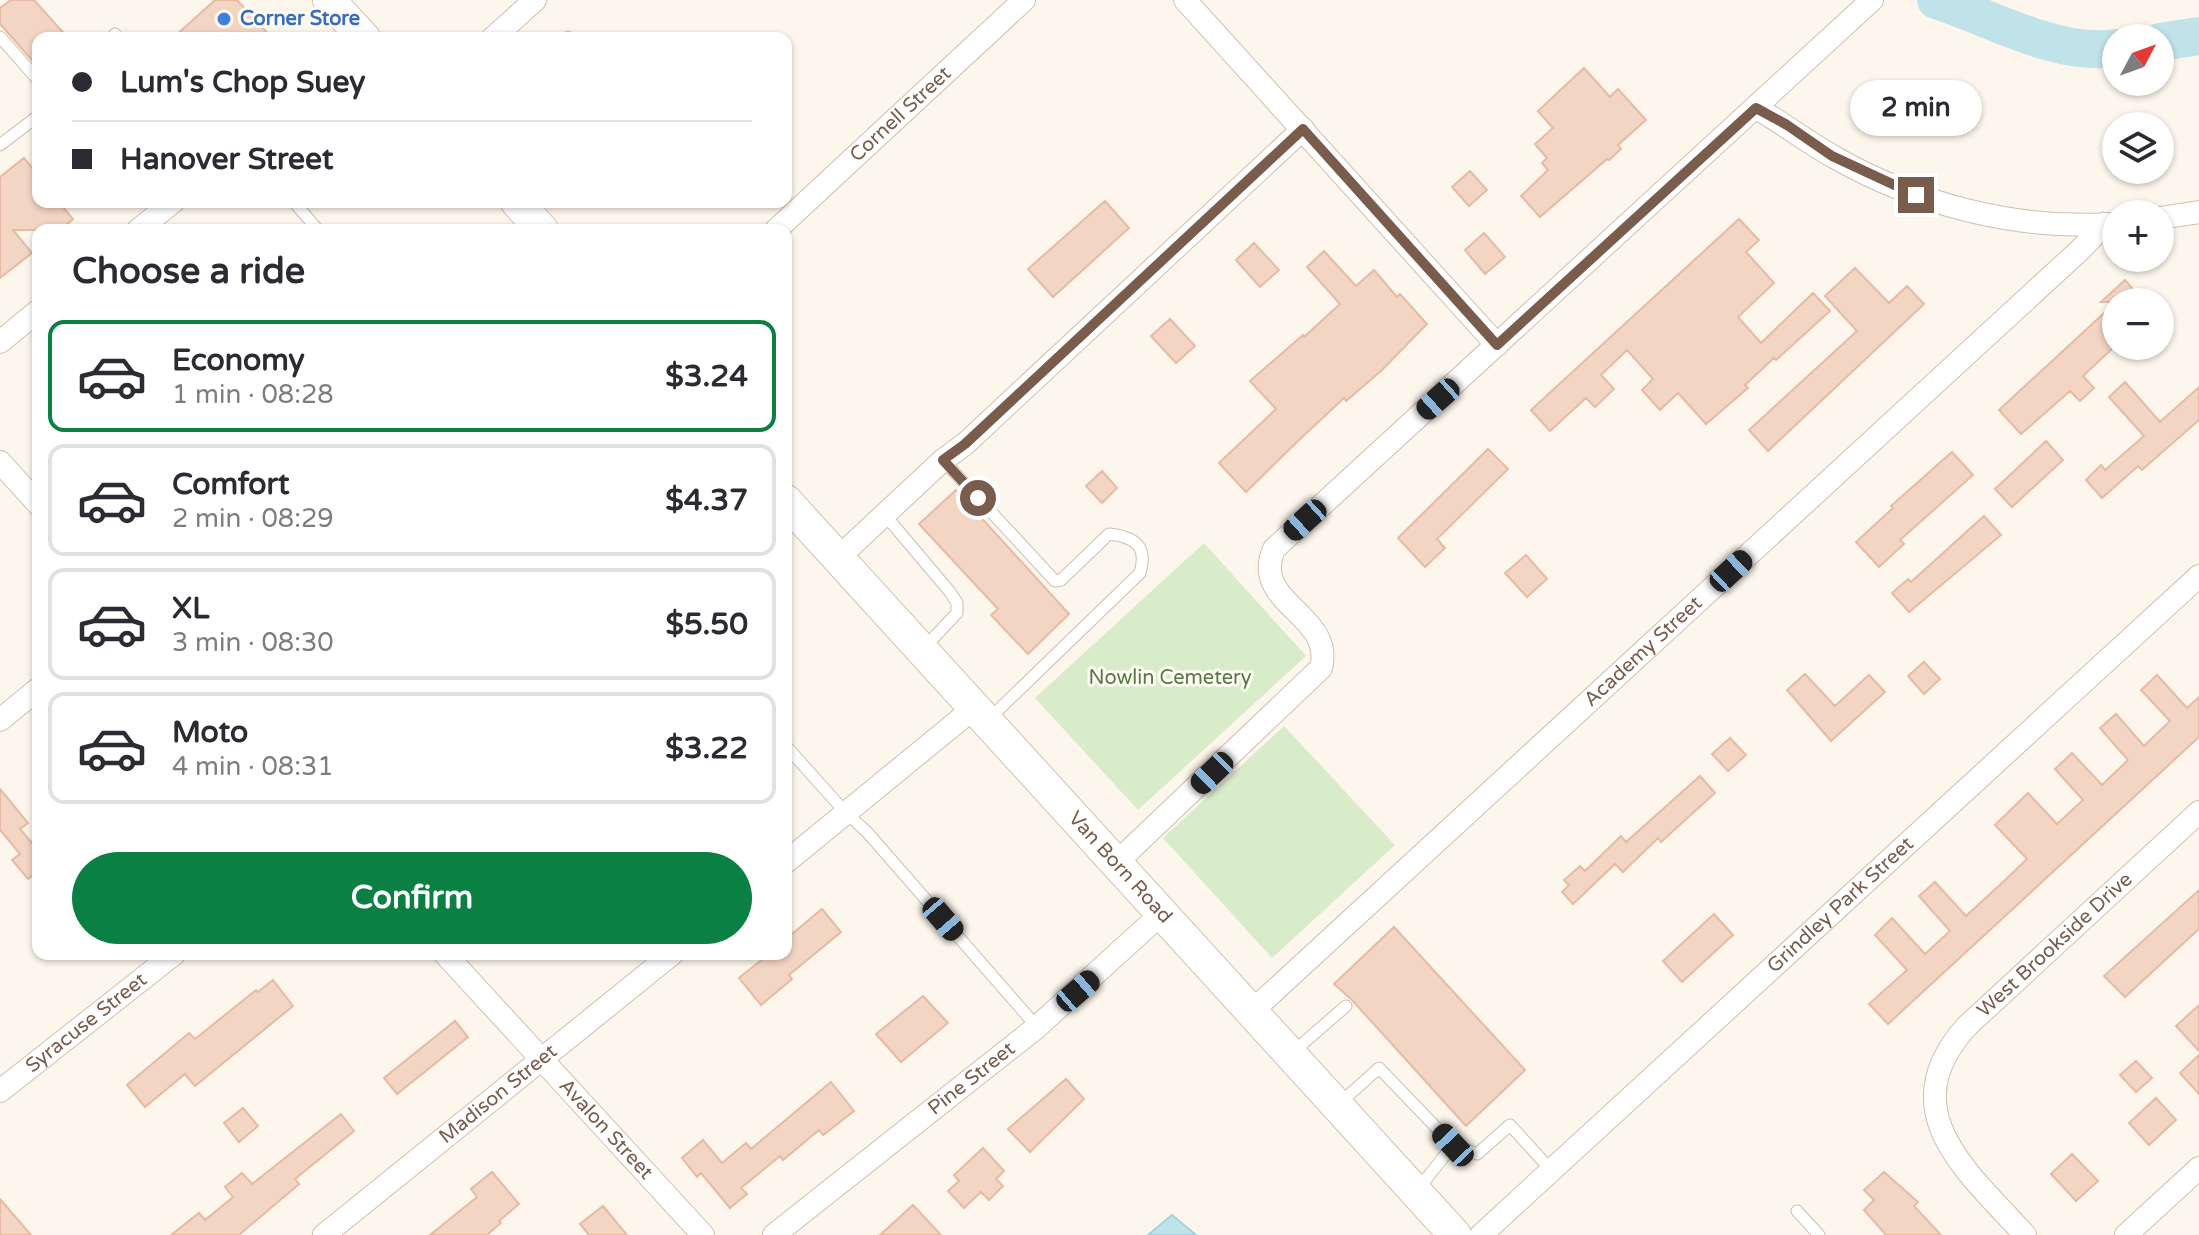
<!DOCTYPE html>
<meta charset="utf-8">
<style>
:root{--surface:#fff;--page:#f7f7f7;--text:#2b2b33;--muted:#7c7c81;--line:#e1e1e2;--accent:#0b8043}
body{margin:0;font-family:"Varela Round",sans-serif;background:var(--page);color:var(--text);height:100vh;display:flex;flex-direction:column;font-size:30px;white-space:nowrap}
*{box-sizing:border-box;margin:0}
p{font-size:26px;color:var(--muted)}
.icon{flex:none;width:44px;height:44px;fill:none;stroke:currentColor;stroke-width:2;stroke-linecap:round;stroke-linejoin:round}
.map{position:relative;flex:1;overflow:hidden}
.side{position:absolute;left:32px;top:224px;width:760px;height:736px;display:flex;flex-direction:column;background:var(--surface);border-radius:16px;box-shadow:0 2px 6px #0004}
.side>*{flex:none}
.top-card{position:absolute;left:32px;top:32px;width:760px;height:176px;border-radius:16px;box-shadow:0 2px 6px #0004;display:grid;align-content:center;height:176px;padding:0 40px;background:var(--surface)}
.needle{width:52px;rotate:49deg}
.fabs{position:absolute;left:2102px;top:24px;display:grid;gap:16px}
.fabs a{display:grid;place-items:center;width:72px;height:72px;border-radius:50%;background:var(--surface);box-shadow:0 2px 6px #0004;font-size:40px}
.end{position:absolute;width:36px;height:36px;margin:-18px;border:10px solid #7a5c4d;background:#fff;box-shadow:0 0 0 4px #fff}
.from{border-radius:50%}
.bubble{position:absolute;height:56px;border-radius:28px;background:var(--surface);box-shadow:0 2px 6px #0004;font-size:26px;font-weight:700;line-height:56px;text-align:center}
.car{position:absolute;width:24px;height:48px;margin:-24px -12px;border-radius:10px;box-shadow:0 0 6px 2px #0007;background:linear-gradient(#222 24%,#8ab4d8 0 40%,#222 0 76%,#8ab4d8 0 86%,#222 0)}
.top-card b{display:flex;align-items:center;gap:28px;height:76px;font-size:30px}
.top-card b+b{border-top:2px solid var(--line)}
.top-card i{width:20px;height:20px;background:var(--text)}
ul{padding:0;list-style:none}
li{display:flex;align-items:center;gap:24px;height:112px;margin:0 16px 12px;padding:0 24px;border:4px solid var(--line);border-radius:16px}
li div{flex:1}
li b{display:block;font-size:30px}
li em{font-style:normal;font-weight:700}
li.on{border-color:var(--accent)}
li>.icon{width:72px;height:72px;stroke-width:1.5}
h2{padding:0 40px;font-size:36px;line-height:96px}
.action{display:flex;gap:16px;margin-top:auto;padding:16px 40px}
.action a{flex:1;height:92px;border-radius:48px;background:var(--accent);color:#fff;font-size:32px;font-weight:700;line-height:92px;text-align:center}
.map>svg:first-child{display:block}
.green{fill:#d8ecc9}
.water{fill:#bfe3e8;stroke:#a5d3da;stroke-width:2}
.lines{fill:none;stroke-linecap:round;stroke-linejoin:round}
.river{stroke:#bfe3e8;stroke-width:38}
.building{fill:#f3d5c3;stroke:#e6bba3;stroke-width:2}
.service-casing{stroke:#d1beb0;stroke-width:13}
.minor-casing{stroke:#d1beb0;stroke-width:24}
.secondary-casing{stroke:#d6c0b0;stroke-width:34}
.service{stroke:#fff;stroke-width:11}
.minor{stroke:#fff;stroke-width:22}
.secondary{stroke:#fff;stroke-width:32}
.route{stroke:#7a5c4d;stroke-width:10}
.shop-dot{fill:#3f7fe0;stroke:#fffaf3;stroke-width:3}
.labels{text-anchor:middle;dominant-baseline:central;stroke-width:6;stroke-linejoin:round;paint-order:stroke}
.shop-label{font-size:20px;font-weight:bold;fill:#366cbe;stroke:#fffaf3;text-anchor:start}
.street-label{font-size:20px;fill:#7a5c4d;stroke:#fffaf3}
.park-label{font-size:20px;fill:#537a41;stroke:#fffaf3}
</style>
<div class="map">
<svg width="2199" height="1235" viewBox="0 0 2199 1235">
<rect width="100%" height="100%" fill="#fdf6ec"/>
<path class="green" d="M1204 543 1306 656 1138 810 1035 698Z
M1284 726 1395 845 1272 958 1163 838Z"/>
<path class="water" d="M1172 1215 1196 1235H1148Z"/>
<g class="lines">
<path class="river" d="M1936 0C1992 18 2057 57 2116 48
M2160 42 2199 36"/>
</g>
<path class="building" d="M11 0H34L68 38H38V67L0 24V8Z
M215 0H237L272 38H173Z
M1584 68 1610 97 1618 89 1646 120 1618 145 1621 149 1609 160 1607 159 1540 217 1521 196 1548 170 1542 163 1547 158 1535 144 1553 128 1538 111Z
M24 158 38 175V202H59L73 219 60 230H13L32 253 0 278V177Z
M1470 171 1487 190 1469 206 1452 187Z
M1105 201 1129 228 1053 297 1028 269Z
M1739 219 1759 240 1746 252 1774 283 1738 317 1761 343 1813 293 1830 311 1776 360 1774 358 1745 385 1748 388 1706 424 1678 393 1660 410 1642 390 1653 379 1627 350 1601 375 1614 389 1595 407 1586 398 1550 431 1531 410Z
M1484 233 1505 257 1485 274 1465 250Z
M1254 243 1279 270 1260 287 1236 260Z
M1324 251 1356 286 1374 270 1397 297 1400 294 1427 324 1381 371 1346 401 1344 398 1298 441 1246 492 1219 463 1276 409 1250 381 1303 335 1304 337 1340 304 1307 267Z
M1855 268 1889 303 1907 286 1924 304 1768 451 1749 430 1857 331 1825 296Z
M2125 280 2144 302H2116V345L2083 376 2094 388 2080 401 2070 391 2021 434 1999 410 2116 302H2101Z
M1170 319 1195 346 1176 363 1151 336Z
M2125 382 2160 422 2199 387V420L2142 470 2138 466 2102 498 2086 480 2101 465 2105 470 2144 436 2109 397Z
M2046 441 2063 460 2012 507 1995 489Z
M1488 449 1508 469 1437 539 1445 548 1425 567 1398 538Z
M1952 452 1973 475 1900 540 1904 544 1879 567 1856 542 1893 508 1891 506Z
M1102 471 1117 488 1102 503 1086 486Z
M956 490 1069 614 1028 654 991 615 998 609 919 524Z
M1984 516 2001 535 1909 612 1892 593 1908 579 1911 582Z
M1526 555 1547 579 1527 597 1505 573Z
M1924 662 1940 679 1924 694 1908 676Z
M1805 674 1835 706 1869 675 1885 692 1831 741 1787 690Z
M2157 675 2187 708 2199 697V737L1888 1024 1869 1004 1907 970 1875 935 1892 918 1925 954 1950 931 1919 896 1935 882 1966 916 2003 882 2027 859 1995 825 2028 793 2057 824 2083 800 2055 769 2072 753 2102 785 2128 760 2100 728 2116 714 2144 746 2170 721 2141 690Z
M1730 738 1746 755 1728 771 1712 754Z
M1700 776 1715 793 1661 842 1658 838 1623 872 1615 864 1573 904 1562 892 1569 885 1564 880 1580 866 1585 871 1621 836 1626 842Z
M0 789 28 823 20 829 32 843 38 838V876L36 873 28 879 12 860 20 854 0 830Z
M2199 890V929L2125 997 2104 976Z
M822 909 841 932 789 975 792 979 761 1005 739 978 769 954H786V939Z
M1714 914 1733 935 1682 982 1663 961Z
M1394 927 1525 1070 1466 1126 1352 1000 1334 984Z
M273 980 293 1006 195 1086 185 1074 145 1107 127 1085 189 1033 195 1039 256 990 258 992Z
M923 996 948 1023 901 1062 876 1034Z
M2199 1005V1051L2176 1026Z
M455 1021 468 1037 397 1094 384 1078Z
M2199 1055V1094L2180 1073Z
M2136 1061 2152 1078 2136 1092 2120 1075Z
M1066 1079 1084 1099 1030 1152 1008 1129Z
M831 1082 854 1111 823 1135 819 1130 783 1160 780 1156 741 1188 747 1194 730 1208 701 1173 697 1177 682 1158 703 1140 722 1163 746 1143 751 1149Z
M2156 1098 2176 1120 2149 1145 2129 1123Z
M243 1108 258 1126 239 1142 224 1123Z
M341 1114 354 1131 295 1179 299 1184 239 1235H171L199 1213 205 1220 233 1197 225 1187 242 1173 252 1184Z
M983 1148 1004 1171 996 1179 1003 1186 989 1200 981 1192 964 1208 948 1191 959 1181 954 1175Z
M2072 1154 2098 1181 2076 1201 2051 1174Z
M492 1172 519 1204 499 1221 501 1223 487 1235H430L477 1197 471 1189Z
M1884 1172 1918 1202 1914 1206 1941 1235H1886L1864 1210 1874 1200 1864 1190Z
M0 1199 31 1235H0Z
M913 1205 941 1235H880Z
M603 1206 627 1235H589L580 1224Z"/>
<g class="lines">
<defs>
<path id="service" d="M0 37 38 80
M112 38 115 34
M567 38 568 37
M0 145 38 116
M294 202 318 230
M943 460 1055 581 1061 580 1109 534C1135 537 1148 546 1140 573L990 718
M885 515 950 592 957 603V613L924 648
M786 746 846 813 867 832 1037 1027
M1293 1052 1346 1006
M1340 1103 1379 1068 1453 1145 1419 1188
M1453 1145 1477 1154 1510 1125 1552 1171
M1797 1211 1819 1235"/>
<g id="minor">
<path d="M1185 0 1497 345"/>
<path d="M493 38 535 0"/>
<path d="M1756 108C1783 123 1807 142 1834 157 1916 204 2016 230 2111 224"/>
<path d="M2160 218 2199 212"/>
<path d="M138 230 173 202"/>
<path id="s1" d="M776 230 1024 0"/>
<path d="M0 342 38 311"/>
<path d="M0 462 38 504"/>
<path d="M838 558 943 460 965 444 1303 129"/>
<path d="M0 720 38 689"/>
<path d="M786 862 974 708"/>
<path d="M1115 864 1321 668C1335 614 1250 604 1274 549L1872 0"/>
<path id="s2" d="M445 954 703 1235"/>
<path id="s3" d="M1250 1013 2080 250 2105 224"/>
<path id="s4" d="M0 1091 174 954"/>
<path id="s5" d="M324 1235 672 954"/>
<path id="s6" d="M774 1235 1037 1027 1161 914"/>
<path id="s7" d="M1481 1235 2199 576"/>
<path id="s8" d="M2025 1235C1968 1172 1890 1111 1967 1026L2199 812"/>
<path d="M2126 1235 2199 1168"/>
</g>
<g id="secondary">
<path d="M329 0 364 38"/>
<path d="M517 202 542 230"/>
<path id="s9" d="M786 501 1455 1235"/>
</g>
</defs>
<use href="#service" class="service-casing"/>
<use href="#minor" class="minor-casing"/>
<use href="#secondary" class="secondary-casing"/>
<use href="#service" class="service"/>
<use href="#minor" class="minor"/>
<use href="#secondary" class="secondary"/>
</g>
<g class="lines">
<path class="route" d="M978 498 943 460 965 444 1303 129 1497 345 1756 108 1787 125 1832 156 1916 195"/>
</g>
<circle class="shop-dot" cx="224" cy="19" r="8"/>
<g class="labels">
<g class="shop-label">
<text x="240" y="19">Corner Store</text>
</g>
<g class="street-label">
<text stroke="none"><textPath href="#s1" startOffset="170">Cornell Street</textPath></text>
<text stroke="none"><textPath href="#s3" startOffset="534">Academy Street</textPath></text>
<text stroke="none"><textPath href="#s9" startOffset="496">Van Born Road</textPath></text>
<text stroke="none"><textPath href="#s7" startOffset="488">Grindley Park Street</textPath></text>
<text stroke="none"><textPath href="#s8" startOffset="368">West Brookside Drive</textPath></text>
<text stroke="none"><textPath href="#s4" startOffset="110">Syracuse Street</textPath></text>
<text stroke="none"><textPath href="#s6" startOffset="252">Pine Street</textPath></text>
<text stroke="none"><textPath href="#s5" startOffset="224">Madison Street</textPath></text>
<text stroke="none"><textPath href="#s2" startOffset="238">Avalon Street</textPath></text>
</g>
<g class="park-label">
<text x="1170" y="678">Nowlin Cemetery</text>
</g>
</g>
</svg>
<div class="fabs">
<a><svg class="needle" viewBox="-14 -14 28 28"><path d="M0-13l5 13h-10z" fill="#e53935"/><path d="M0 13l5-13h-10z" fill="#7c7c81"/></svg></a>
<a><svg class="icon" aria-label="layers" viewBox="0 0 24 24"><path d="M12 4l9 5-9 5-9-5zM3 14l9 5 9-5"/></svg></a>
<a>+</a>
<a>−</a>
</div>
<i class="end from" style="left:978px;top:498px"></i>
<i class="end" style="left:1916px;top:195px"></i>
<div class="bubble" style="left:1850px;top:80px;width:132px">2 min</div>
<i class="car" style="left:1438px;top:399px;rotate:228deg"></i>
<i class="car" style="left:1305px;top:520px;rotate:228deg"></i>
<i class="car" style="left:1731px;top:571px;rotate:47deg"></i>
<i class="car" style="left:1212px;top:773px;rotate:226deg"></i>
<i class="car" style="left:943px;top:919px;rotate:139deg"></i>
<i class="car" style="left:1078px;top:991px;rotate:49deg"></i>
<i class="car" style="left:1453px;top:1145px;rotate:317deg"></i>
<div class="top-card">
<b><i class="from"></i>Lum's Chop Suey</b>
<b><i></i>Hanover Street</b>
</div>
<section class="side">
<h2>Choose a ride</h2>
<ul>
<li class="on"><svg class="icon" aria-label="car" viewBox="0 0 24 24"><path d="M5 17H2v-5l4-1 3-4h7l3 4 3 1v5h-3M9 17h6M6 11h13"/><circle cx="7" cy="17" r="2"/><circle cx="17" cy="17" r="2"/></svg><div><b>Economy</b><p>1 min · 08:28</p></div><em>$3.24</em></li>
<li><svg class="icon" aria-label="car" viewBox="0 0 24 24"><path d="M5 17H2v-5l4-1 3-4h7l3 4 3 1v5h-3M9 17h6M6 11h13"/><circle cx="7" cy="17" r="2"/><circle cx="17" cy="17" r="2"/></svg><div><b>Comfort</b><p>2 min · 08:29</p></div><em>$4.37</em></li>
<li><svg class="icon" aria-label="car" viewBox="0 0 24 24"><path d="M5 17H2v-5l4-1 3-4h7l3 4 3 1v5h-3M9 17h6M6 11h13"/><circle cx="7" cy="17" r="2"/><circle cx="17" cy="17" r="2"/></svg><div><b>XL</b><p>3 min · 08:30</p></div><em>$5.50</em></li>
<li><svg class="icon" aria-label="car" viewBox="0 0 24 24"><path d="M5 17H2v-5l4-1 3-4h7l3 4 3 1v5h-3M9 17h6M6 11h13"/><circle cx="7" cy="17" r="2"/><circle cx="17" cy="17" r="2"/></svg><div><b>Moto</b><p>4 min · 08:31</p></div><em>$3.22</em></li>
</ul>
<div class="action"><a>Confirm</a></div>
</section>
</div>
